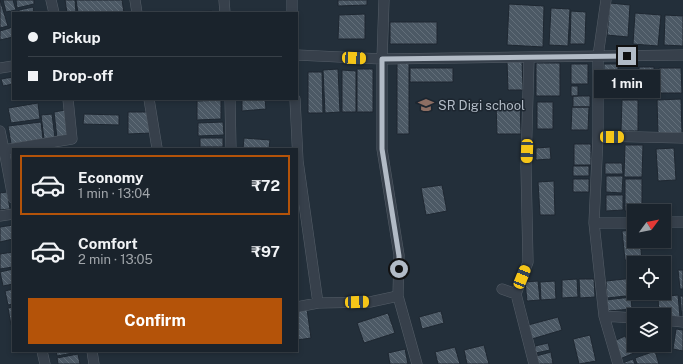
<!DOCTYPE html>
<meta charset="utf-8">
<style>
:root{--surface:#1a232c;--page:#272f38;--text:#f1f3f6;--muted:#9fa4a9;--line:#384048;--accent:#b45309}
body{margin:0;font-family:"Public Sans",sans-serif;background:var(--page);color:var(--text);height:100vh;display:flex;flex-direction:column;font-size:15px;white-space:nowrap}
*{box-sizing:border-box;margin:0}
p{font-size:13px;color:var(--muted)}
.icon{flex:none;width:22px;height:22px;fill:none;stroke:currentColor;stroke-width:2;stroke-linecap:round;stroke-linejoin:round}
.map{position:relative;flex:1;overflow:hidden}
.details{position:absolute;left:12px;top:148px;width:286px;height:204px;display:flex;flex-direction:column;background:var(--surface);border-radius:0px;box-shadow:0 2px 6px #0003,0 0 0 1px var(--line)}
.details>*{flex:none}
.top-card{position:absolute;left:12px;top:12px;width:286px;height:88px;border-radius:0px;box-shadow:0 2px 6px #0003,0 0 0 1px var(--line);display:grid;align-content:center;height:88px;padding:0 16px;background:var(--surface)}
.needle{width:26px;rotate:58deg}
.tools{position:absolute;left:627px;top:204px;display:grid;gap:8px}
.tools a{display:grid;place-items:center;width:44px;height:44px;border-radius:0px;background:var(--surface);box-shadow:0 2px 6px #0003,0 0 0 1px var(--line);font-size:20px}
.end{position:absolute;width:18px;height:18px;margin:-9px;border:5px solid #b2bbc6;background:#111;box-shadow:0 0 0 2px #111}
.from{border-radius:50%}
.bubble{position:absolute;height:28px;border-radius:0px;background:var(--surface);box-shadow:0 2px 6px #0003,0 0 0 1px var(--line);font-size:13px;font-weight:700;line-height:28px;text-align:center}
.car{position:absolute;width:12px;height:24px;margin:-12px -6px;border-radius:5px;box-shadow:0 0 3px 1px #0007;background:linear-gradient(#f5c518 24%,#345 0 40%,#f5c518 0 76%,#345 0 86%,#f5c518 0)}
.top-card b{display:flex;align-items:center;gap:14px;height:38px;font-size:15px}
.top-card b+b{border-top:1px solid var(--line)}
.top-card i{width:10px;height:10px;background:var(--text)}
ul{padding:7px 0 0;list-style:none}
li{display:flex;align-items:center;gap:12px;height:60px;margin:0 8px 6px;padding:0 8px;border:2px solid transparent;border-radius:0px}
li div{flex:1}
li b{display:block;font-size:15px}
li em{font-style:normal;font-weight:700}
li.selected{border-color:var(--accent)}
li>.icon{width:36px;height:36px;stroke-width:1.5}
.action{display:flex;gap:8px;margin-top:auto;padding:8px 16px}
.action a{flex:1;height:46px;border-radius:0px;background:var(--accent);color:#fff;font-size:16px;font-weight:700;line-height:46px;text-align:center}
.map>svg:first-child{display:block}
.building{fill:url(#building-back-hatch);stroke:#1e2731}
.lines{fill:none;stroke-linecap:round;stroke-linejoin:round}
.street-casing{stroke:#555e68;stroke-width:11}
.street{stroke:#37404b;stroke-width:10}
.route{stroke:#b2bbc6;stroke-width:5}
.labels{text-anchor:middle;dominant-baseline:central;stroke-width:3;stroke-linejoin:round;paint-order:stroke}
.poi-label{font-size:13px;fill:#b2bbc6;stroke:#1c252f;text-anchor:start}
</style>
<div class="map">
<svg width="683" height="364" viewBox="0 0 683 364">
<defs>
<pattern id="building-back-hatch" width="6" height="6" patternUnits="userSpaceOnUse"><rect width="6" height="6" fill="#4c5965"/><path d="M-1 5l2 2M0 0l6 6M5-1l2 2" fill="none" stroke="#636f7a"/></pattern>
</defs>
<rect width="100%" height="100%" fill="#232f3a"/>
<path class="building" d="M0 0 8 26 0 28Z
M3 0H13L16 10 6 12Z
M16 0H34V4L17 8Z
M65 0H75L76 13H67Z
M76 0H122L124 13H78Z
M338 0H367V5L338 6Z
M610 3 630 5 628 37 607 35Z
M509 4 544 6 543 47 507 45Z
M33 7 34 13H19V10Z
M551 8 570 9 568 46 549 45Z
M212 11V13H186V12Z
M571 11 586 12 585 44H570Z
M635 13 661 15 658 46 633 44Z
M365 14V39H338L339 15Z
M665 15 683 16V46L664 45Z
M390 22H437V44H390Z
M13 27V37L0 40V31Z
M397 61H409V134H397Z
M507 61H522L523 90H508Z
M536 63H560V96H536Z
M571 64H588V84H571Z
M604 64H618V97L603 96Z
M639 67H654V90H639Z
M410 68H453V82H410Z
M659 68H681L682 93H659Z
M338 69 340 112 325 113 323 70Z
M357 69H373V112H357Z
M342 70 356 71V112H342Z
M308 72H322L323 113H308Z
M13 77V84L3 86 1 79Z
M571 86H578V96H571Z
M573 96H590V107H573Z
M242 99H265L266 109 242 111Z
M681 99 682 133 658 134 657 100Z
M221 100V119L197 120V101Z
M622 100H638V131H621Z
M496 102H520L521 134H497Z
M537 102H553V129H537Z
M38 103 40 119 11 123 8 108Z
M572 107H589L588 130H571Z
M65 110 69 137 57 138 54 112Z
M128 112H151L152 133 128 134Z
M52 114 55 138 44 139 41 115Z
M84 114 119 115V125L83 124Z
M41 122 43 139 11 144 8 126Z
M223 122 224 135 198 136V123Z
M200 138H223V147H200Z
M244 138 270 140 269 149H243Z
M574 144H591V165H574Z
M625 145H643L642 177H624Z
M550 147 551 159 536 160V148Z
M674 148 676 180 658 181 656 149Z
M605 163H622L623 174H605Z
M573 166H589V176H573Z
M606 176H623L622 193 606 192Z
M573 179H589V192H573Z
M625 179H642V211H625Z
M554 181 555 215H540L538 182Z
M442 185 447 211 426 215 421 188Z
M7 192 10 209 0 210V193Z
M606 195H623V210L606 211Z
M13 225V239L0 242V227Z
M634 230V241H640L642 259 625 260 622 231Z
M13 252V267L0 269V254Z
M13 269V284L3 286 0 272Z
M678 270H683V289H680Z
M664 275H670V289H664Z
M634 278V293H645V294L607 298 606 281Z
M577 279 578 297 562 298V280Z
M579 279H594L595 297 580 298Z
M538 281 540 300 527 301 525 282Z
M555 281 556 299 541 300 540 282Z
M13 289V304L8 305 5 291Z
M678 295 680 317 664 319V315H659L658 297Z
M680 296H683V319H682Z
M631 297 632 309 608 311 606 300Z
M13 307V324L11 325 8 308Z
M307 309 311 338 297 340V311Z
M441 311 444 323 422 329 419 317Z
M388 313 395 333 364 343 357 323Z
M558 317 562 330 532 339 528 325Z
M676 329 683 330V351L673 349Z
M590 335 596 361 579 364 573 339Z
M625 336 634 353 620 359 612 342Z
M548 343 550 350 536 353 535 346Z
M484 345 489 364H467L464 350Z
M634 345H648V346L638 352Z
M455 347 460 364H438L435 352Z
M405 349 408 364H390L388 353Z
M56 351H77L78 352 57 356Z
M655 351 659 364H637L635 358Z
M551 352 553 364H538L536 356Z
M78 354 80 364H58L57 358Z
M633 359 635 364H620Z"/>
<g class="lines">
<defs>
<path id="street" d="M51 0 54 13
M135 0 137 13
M224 0 225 13
M292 0V13
M384 0 382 59V149L399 255 398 296 417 364
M297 55 382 59 683 55
M0 68 13 66
M149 99 157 148
M230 99 231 149
M295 99 298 161 318 303
M0 131 4 150H0
M598 136 683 138
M13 198 4 150 72 139 68 99
M0 216 13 214
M664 222H683
M594 223 598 136V56L606 0
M502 289 516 294 534 364
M516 294 528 262 526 166 529 57
M297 307 318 303 370 302 398 296
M604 316 634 318
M664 320 683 322
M42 351 45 364
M92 351 94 364
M618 364 604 316 594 223H634"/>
</defs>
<use href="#street" class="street-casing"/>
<use href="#street" class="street"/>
</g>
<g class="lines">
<path class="route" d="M399 269V256L382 149V59L627 56"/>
</g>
<defs>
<symbol id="school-bare" viewBox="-9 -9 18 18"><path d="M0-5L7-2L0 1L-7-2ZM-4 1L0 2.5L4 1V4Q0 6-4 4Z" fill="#8d6e63" stroke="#1c252f" stroke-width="2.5" paint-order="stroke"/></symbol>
</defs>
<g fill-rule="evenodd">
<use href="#school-bare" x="415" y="94" width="22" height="22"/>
</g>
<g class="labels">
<g class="poi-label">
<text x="438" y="105">SR Digi school</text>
</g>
</g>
</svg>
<div class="tools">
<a><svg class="needle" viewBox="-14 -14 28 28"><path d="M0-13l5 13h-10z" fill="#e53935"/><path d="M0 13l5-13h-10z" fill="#9fa4a9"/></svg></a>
<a><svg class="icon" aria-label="locate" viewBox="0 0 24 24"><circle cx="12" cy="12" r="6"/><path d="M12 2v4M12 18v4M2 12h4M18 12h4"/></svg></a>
<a><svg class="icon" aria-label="layers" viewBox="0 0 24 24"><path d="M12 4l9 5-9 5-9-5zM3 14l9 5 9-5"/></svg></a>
</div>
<i class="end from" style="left:399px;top:269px"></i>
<i class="end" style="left:627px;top:56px"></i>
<div class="bubble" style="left:594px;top:70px;width:66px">1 min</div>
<i class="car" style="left:354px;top:58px;rotate:93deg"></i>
<i class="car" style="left:612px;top:137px;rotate:91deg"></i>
<i class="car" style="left:527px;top:151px;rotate:182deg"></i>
<i class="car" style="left:522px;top:277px;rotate:22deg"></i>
<i class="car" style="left:357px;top:302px;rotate:88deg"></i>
<div class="top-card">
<b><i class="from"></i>Pickup</b>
<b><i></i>Drop-off</b>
</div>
<section class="details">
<ul>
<li class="selected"><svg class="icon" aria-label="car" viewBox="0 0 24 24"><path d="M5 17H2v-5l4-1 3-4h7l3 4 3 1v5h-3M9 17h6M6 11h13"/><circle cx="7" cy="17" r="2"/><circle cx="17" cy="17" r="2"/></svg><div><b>Economy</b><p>1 min · 13:04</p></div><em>₹72</em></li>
<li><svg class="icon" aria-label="car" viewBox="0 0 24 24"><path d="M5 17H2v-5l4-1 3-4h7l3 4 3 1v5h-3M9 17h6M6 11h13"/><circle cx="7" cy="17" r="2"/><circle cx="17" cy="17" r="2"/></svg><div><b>Comfort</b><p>2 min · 13:05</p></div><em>₹97</em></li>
</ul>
<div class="action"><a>Confirm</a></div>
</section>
</div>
